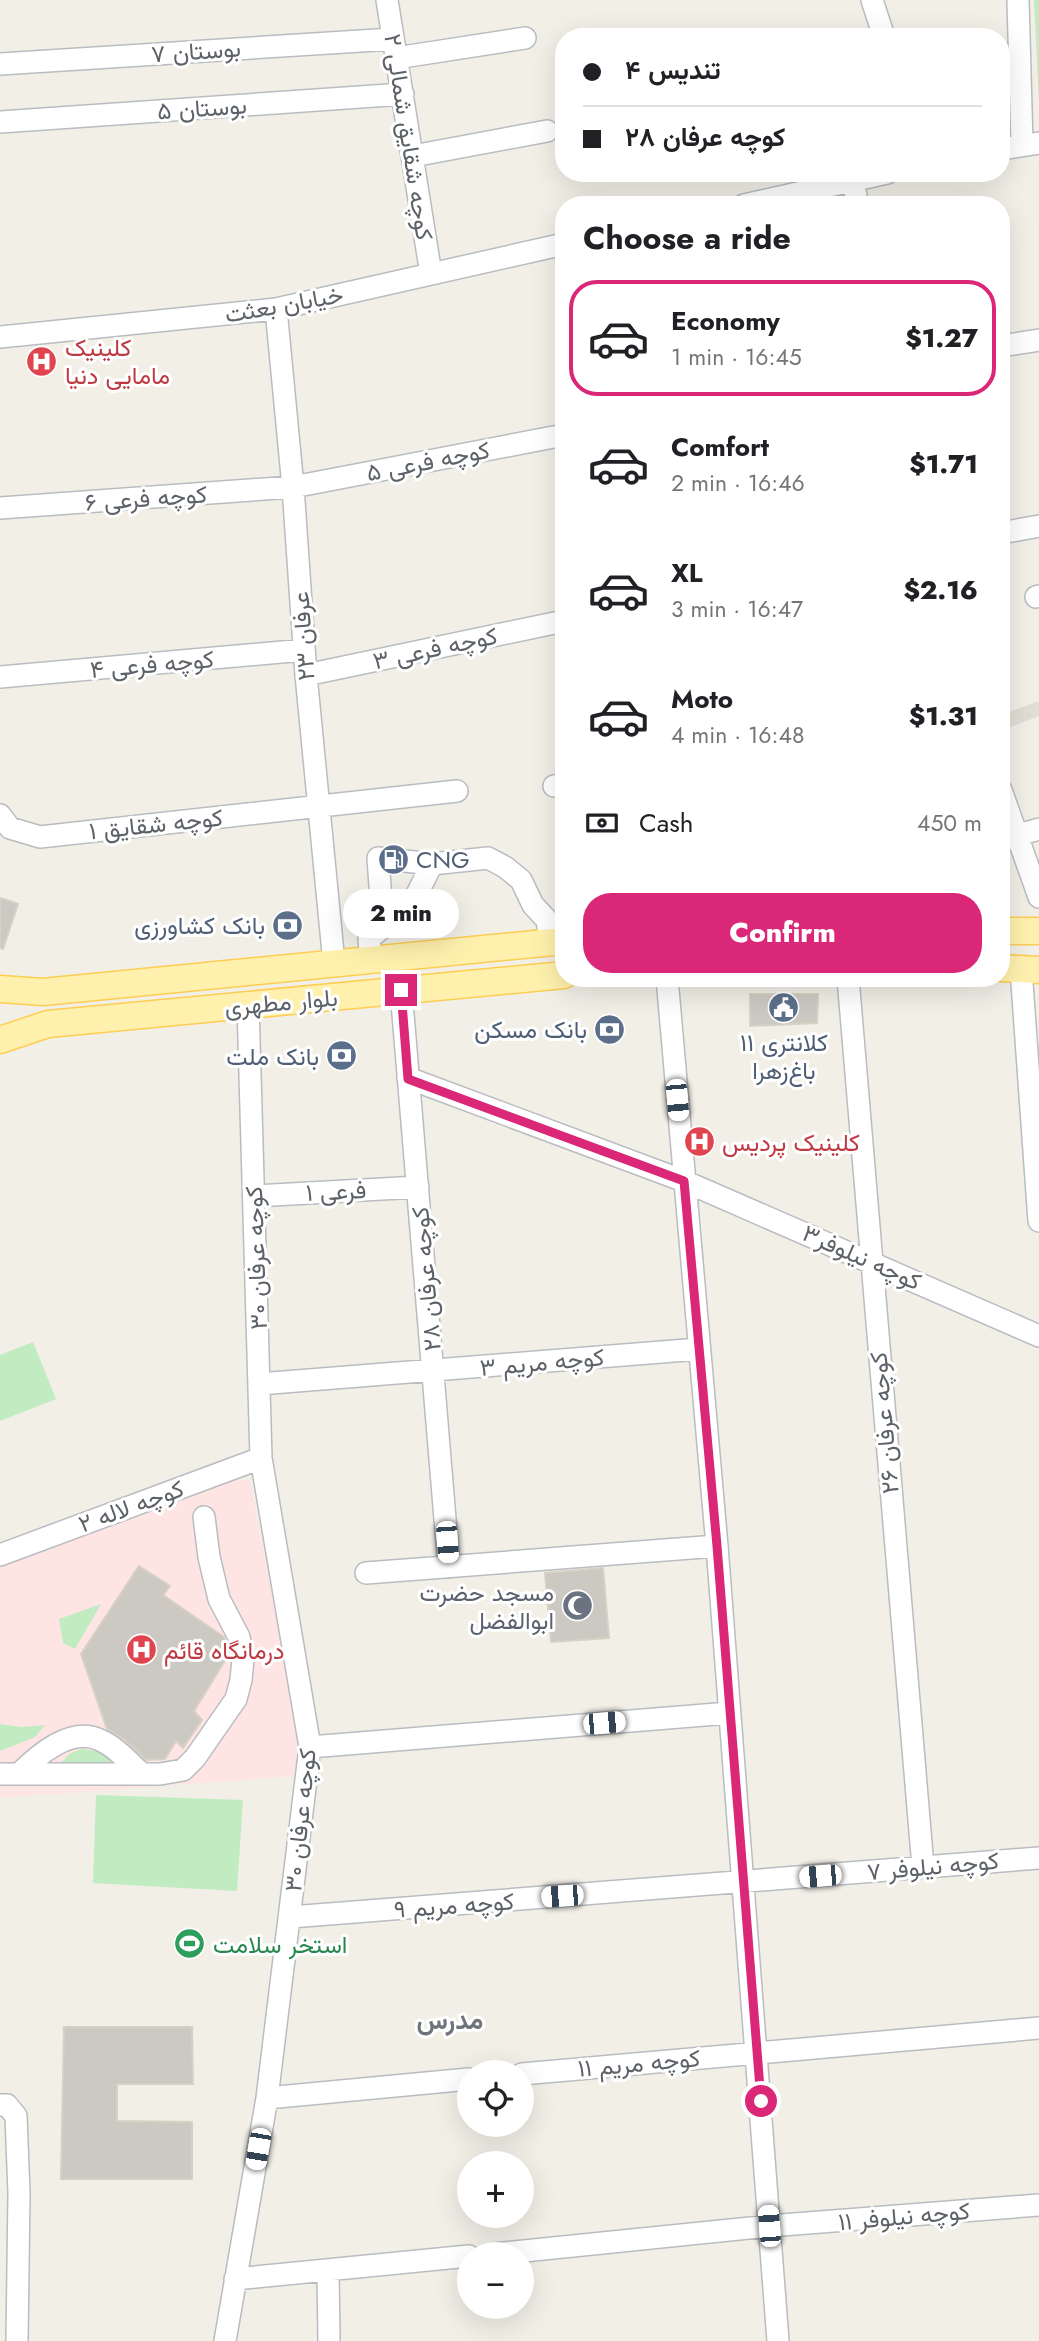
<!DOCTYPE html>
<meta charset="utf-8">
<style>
:root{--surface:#fff;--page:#f2f2f2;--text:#202124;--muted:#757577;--line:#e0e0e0;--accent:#db2777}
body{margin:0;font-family:Jost,Vazirmatn,sans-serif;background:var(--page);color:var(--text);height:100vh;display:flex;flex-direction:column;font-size:26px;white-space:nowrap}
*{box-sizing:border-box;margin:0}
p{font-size:23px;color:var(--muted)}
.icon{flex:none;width:38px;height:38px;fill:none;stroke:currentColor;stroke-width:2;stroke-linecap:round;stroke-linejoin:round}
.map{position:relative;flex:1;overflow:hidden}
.sheet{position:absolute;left:555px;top:196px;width:455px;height:791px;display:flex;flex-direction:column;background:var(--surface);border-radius:28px;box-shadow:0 7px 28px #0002}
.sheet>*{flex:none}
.guide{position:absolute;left:555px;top:28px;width:455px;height:154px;border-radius:28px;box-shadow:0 7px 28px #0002;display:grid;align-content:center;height:154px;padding:0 28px;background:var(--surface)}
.buttons{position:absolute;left:457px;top:2060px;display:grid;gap:14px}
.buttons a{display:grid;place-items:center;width:77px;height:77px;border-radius:50%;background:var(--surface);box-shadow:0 7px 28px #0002;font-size:35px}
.end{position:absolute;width:32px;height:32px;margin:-16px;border:9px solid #db2777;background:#fff;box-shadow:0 0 0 4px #fff}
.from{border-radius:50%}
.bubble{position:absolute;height:49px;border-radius:24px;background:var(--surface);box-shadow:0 7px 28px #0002;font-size:23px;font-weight:800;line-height:49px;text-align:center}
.car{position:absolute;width:21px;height:42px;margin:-21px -10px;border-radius:9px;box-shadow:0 0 5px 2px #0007;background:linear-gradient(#fff 24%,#345 0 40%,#fff 0 76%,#345 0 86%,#fff 0)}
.guide b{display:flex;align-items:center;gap:24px;height:66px;font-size:26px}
.guide b+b{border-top:2px solid var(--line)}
.guide i{width:18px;height:18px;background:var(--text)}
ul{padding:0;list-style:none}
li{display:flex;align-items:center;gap:21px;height:116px;margin:0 14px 10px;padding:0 14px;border:4px solid transparent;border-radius:28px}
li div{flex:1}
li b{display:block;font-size:26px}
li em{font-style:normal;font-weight:800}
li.on{border-color:var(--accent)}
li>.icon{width:63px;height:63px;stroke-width:1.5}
h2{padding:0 28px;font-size:32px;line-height:84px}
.pay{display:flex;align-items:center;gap:18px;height:77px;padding:0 28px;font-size:26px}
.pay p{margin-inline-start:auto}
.action{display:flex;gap:14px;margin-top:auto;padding:14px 28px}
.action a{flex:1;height:80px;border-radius:28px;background:var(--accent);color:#fff;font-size:28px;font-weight:800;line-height:80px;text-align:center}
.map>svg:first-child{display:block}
.education{fill:#e1ded5}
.medical{fill:#fee5e3}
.green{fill:#c1ebc1}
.building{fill:#ccc9c3;stroke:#d7d1c4;stroke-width:2}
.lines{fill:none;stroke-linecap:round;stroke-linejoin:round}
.minor-casing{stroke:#b9bcc1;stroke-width:24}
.major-casing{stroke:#fecd52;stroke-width:29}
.minor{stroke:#fff;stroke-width:21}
.major{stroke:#fff1ad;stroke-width:26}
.route{stroke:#db2777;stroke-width:9}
.labels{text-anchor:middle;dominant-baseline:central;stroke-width:6;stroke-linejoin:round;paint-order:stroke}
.street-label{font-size:24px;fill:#5d6268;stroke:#fff}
.health-label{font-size:24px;fill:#be3a42;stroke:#fff;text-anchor:start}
.service-label{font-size:24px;fill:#4e5e75;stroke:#fff;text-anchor:end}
.worship-label{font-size:24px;fill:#5b616d;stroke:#fff;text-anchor:end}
.leisure-label{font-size:24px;fill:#27864d;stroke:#fff;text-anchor:start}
.neighbourhood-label{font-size:26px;font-weight:bold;fill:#6e747a;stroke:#fff}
</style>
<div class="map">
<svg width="1039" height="2341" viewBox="0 0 1039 2341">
<rect width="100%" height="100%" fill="#f1efe6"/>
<path class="education" d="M1039 701V716L1001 731V715Z"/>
<path class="medical" d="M225 1480H250L299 1736 295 1776 0 1798V1565Z"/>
<path class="green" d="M1034 0H1039V104Z
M33 1342 56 1399 0 1421V1355Z
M101 1604 75 1649 63 1643 59 1619Z
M0 1724 22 1727 45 1725 35 1737 0 1751Z
M82 1749C95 1750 104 1751 111 1763L62 1762 69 1754Z
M96 1795 243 1800 237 1891 93 1883Z"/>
<path class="building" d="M0 898 18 904 3 949 0 948Z
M750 994H818L817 1023 750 1026Z
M139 1566 170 1586 163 1595 224 1637 229 1654 194 1711 202 1720 183 1748 176 1741 165 1759 146 1760 125 1740 107 1729 81 1654Z
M603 1568 609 1638 551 1642 545 1573Z
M64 2027H192L193 2084H117V2121L192 2122V2179H61Z"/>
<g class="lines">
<defs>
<path id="minor" d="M387 0 431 274
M872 0 884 37
M1018 0 1022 145
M396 58 525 38
M0 64 392 39
M0 122 403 94
M1001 149 1039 143
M413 156 547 131
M853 182 858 205
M744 205 887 173
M276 309 293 487 306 675 334 963
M0 337 276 309 564 244
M1001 346 1039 340
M0 508 293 487 564 435
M1001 533 1039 526
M1036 597 1039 596
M306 675 564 621
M0 677 304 650
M554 786 564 785
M1001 790 1039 897
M0 815 10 828 40 837 457 791
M1001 840 1039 829
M383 928 378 858 432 864
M371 959 369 939 414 900 432 864 488 858 505 867 521 880 533 905 547 920 550 942
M1021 969 1039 1221
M667 978 717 1546 778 2341
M848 978 923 1867
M401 990 449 1567
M408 1078 684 1181 1039 1336
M255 1196 418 1187
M259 1384 699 1349
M0 1555 261 1458
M366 1573 717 1546
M310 1747 729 1713
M0 1774H160L183 1770 195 1758 236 1699 241 1680 243 1659 239 1637 219 1599 209 1557 204 1517
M19 1774C38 1755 71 1726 100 1740 116 1747 129 1762 142 1774
M291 1917 1039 1858
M522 2074 1039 2028
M267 2098 469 2079
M0 2105H7L16 2116 19 2193 17 2341
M494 2254 769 2226 1039 2205
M328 2271 329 2341
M235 2279 469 2256
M225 2341 267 2098 310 1747 261 1458 248 1005"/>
<path id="major" d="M1001 931H1039
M1001 968 1039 970
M0 989 43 992 564 941
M0 1040 48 1024 564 975"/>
</defs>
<use href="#minor" class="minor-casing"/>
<use href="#major" class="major-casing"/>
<use href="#minor" class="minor"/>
<use href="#major" class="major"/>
</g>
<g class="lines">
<path class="route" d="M401 990 408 1079 684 1181 717 1546 761 2101"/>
</g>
<defs>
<symbol id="hospital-disc" viewBox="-11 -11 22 22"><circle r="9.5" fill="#e0444e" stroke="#fff"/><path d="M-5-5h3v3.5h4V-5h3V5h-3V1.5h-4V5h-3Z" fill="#fff"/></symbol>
<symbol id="fuel-disc" viewBox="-11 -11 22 22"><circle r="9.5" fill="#5c6f8a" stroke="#fff"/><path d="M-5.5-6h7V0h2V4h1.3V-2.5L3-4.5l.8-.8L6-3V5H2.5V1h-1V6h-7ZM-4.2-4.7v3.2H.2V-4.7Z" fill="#fff"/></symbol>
<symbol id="bank-disc" viewBox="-11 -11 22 22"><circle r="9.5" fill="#5c6f8a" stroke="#fff"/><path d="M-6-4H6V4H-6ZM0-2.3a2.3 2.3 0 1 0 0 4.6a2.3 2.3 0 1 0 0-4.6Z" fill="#fff"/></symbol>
<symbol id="civic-disc" viewBox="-11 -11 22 22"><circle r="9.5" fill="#5c6f8a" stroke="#fff"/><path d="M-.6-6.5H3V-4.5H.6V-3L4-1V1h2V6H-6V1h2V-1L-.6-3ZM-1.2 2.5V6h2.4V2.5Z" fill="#fff"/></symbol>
<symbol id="mosque-disc" viewBox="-11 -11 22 22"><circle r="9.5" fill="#6b7280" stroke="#fff"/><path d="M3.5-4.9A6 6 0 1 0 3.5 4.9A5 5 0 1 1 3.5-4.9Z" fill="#fff"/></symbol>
<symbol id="stadium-disc" viewBox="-11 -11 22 22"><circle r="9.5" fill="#2e9e5b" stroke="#fff"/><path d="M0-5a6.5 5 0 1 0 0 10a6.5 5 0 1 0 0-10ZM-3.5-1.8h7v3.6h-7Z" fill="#fff"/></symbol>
</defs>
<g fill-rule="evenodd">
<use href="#hospital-disc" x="24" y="344" width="35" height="35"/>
<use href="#fuel-disc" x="376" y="842" width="35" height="35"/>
<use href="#bank-disc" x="270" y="908" width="35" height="35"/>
<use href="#civic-disc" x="766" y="990" width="35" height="35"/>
<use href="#bank-disc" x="592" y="1012" width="35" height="35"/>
<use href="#bank-disc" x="324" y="1038" width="35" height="35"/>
<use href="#hospital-disc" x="682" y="1124" width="35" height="35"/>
<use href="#mosque-disc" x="560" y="1588" width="35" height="35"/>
<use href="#hospital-disc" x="124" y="1632" width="35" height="35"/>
<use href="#stadium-disc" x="172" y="1926" width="35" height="35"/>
</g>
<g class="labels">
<g class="street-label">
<text transform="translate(196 51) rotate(-4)">بوستان ۷</text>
<text transform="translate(202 108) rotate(-4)">بوستان ۵</text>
<text transform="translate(409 137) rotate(81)">کوچه شقایق شمالی ۲</text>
<text transform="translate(284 304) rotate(-10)">خیابان بعثت</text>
<text transform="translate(428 461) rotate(-11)">کوچه فرعی ۵</text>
<text transform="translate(146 498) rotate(-4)">کوچه فرعی ۶</text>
<text transform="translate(303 636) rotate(-94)">عرفان ۲۳</text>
<text transform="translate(435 648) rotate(-12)">کوچه فرعی ۳</text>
<text transform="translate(152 664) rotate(-5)">کوچه فرعی ۴</text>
<text transform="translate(156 824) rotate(-6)">کوچه شقایق ۱</text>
<text transform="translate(281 1002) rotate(-5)">بلوار مطهری</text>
<text transform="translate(336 1191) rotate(-3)">فرعی ۱</text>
<text transform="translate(862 1257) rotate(24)">کوچه نیلوفر۳</text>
<text transform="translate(256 1258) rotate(-92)">کوچه عرفان ۳۰</text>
<text transform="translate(426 1279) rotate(-95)">کوچه عرفان ۲۸</text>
<text transform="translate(542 1362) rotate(-5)">کوچه مریم ۳</text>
<text transform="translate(884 1423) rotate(-95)">کوچه عرفان ۲۶</text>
<text transform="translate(131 1506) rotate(-20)">کوچه لاله ۲</text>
<text transform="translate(300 1820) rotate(-84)">کوچه عرفان ۳۰</text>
<text transform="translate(933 1866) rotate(-5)">کوچه نیلوفر ۷</text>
<text transform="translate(454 1905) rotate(-4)">کوچه مریم ۹</text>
<text transform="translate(639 2063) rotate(-5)">کوچه مریم ۱۱</text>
<text transform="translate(904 2216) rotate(-5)">کوچه نیلوفر ۱۱</text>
</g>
<g class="health-label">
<text x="65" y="347">کلینیک<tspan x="65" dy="28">مامایی دنیا</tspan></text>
<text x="722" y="1142">کلینیک پردیس</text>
<text x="164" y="1650">درمانگاه قائم</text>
</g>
<g class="service-label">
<text x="416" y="859" text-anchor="start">CNG</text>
<text x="265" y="925">بانک کشاورزی</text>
<text x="587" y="1029">بانک مسکن</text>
<text x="784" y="1042" text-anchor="middle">کلانتری ۱۱<tspan x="784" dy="28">باغ‌زهرا</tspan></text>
<text x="319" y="1056">بانک ملت</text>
</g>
<g class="worship-label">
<text x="554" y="1592">مسجد حضرت<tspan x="554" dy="28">ابوالفضل</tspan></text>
</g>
<g class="leisure-label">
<text x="213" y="1944">استخر سلامت</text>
</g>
<g class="neighbourhood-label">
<text x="450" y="2020">مدرس</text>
</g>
</g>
</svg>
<div class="buttons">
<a><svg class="icon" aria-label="locate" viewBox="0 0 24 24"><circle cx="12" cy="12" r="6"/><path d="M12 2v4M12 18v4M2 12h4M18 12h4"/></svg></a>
<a>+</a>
<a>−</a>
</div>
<i class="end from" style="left:761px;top:2101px"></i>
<i class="end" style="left:401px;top:990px"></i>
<div class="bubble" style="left:343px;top:889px;width:116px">2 min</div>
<i class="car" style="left:677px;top:1100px;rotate:175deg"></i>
<i class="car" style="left:447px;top:1542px;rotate:176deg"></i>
<i class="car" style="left:604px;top:1723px;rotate:85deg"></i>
<i class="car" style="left:820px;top:1876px;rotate:265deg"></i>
<i class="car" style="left:562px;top:1896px;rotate:266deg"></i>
<i class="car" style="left:258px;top:2149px;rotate:190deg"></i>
<i class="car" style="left:769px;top:2226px;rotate:356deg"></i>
<div class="guide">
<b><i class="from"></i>تندیس ۴</b>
<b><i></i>کوچه عرفان ۲۸</b>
</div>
<section class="sheet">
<h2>Choose a ride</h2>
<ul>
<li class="on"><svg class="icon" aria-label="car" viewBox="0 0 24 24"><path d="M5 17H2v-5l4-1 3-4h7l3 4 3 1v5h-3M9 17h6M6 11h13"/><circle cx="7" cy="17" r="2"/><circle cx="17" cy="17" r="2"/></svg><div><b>Economy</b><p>1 min · 16:45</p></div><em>$1.27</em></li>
<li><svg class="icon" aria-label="car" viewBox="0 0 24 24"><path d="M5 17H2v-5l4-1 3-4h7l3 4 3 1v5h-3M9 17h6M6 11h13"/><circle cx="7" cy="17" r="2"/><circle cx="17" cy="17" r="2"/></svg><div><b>Comfort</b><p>2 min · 16:46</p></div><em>$1.71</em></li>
<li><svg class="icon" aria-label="car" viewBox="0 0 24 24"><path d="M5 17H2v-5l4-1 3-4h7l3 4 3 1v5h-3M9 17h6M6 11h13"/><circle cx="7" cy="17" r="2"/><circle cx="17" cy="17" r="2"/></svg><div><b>XL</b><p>3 min · 16:47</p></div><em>$2.16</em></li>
<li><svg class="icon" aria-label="car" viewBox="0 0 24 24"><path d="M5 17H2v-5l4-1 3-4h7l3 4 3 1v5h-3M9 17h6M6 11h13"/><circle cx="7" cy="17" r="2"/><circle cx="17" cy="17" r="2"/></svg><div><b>Moto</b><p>4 min · 16:48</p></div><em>$1.31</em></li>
</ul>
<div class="pay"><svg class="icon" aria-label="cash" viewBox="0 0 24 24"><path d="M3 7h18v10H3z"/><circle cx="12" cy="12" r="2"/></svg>Cash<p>450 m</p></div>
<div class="action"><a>Confirm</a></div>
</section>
</div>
